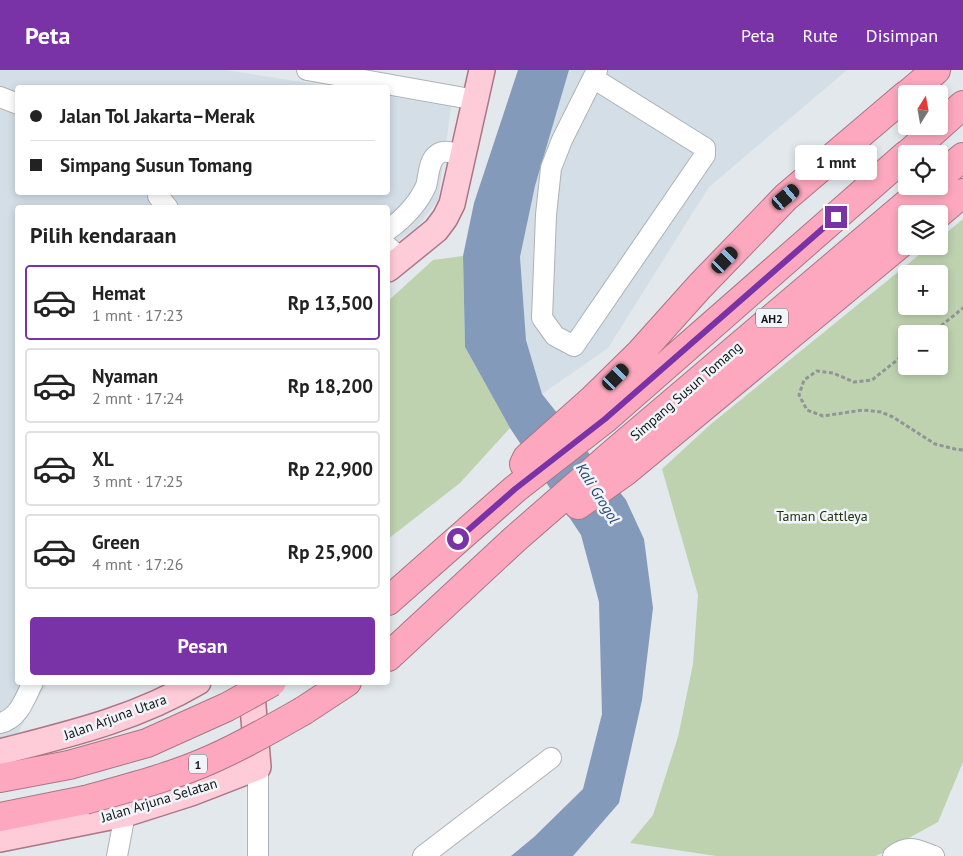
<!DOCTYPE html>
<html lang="id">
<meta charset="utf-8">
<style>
:root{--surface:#fff;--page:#f2f2f2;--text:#222;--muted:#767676;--line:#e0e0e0;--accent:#7a33a7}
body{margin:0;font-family:"PT Sans",sans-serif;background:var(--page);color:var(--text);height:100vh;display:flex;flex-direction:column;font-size:19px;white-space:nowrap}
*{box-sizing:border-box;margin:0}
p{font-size:16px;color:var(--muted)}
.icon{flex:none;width:28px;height:28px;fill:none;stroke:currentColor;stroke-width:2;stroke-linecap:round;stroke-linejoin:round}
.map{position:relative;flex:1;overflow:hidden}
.sheet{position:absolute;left:15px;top:135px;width:375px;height:480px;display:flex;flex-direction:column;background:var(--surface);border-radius:5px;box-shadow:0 2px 8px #0003}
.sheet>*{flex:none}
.guide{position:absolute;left:15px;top:15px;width:375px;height:110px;border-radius:5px;box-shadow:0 2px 8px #0003;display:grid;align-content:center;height:110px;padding:0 15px;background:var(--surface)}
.needle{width:32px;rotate:11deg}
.controls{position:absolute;left:898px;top:15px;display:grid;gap:10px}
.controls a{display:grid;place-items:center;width:50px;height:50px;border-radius:5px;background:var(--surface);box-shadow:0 2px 8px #0003;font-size:25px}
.end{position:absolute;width:22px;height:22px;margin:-11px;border:6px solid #7a33a7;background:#fff;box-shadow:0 0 0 2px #fff}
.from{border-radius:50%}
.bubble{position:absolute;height:35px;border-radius:5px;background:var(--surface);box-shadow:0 2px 8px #0003;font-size:16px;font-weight:600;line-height:35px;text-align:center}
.car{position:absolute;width:15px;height:30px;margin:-15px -8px;border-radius:6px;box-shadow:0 0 4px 1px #0007;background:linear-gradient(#222 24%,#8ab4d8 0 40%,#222 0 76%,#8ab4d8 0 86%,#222 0)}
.guide b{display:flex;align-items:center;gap:18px;height:48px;font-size:19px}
.guide b+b{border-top:1px solid var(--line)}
.guide i{width:12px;height:12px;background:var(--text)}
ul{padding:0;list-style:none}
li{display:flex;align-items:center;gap:15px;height:75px;margin:0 10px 8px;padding:0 5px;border:2px solid var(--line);border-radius:5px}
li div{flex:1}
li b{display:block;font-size:19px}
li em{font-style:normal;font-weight:600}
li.current{border-color:var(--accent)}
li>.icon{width:45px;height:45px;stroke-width:1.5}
h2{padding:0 15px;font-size:22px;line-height:60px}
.primary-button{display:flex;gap:10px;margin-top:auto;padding:10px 15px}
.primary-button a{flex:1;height:58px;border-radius:5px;background:var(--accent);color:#fff;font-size:20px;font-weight:600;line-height:58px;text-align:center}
header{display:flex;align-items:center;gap:30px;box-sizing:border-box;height:70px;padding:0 25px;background:var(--accent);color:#fff}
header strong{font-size:24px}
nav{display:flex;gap:28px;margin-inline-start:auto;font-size:18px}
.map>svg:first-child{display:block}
.built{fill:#d3dee7}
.green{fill:#bed2af;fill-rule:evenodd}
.water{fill:#849abb}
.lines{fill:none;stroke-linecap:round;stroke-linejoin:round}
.minor-casing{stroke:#aeb2b6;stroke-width:22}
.major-casing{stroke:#ab7584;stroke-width:28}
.highway-casing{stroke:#ab7584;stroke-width:30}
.path{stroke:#909497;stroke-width:3;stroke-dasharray:4 2.5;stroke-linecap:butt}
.minor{stroke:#fff;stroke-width:20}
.major{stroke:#fecbd8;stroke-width:25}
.highway{stroke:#fda8be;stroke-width:28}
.highway-bridge-casing{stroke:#ab7584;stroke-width:30;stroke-linecap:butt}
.highway-bridge{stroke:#fda8be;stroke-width:28}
.route{stroke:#7a33a7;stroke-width:6}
.labels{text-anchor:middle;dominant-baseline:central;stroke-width:5;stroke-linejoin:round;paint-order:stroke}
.shield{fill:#f1f5f9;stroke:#56595b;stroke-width:1}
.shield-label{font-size:12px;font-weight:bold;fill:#141617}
.street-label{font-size:14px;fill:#141617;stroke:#f1f5f9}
.park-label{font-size:14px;fill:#1f320a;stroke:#f1f5f9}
.water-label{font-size:15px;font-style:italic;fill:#294674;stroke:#f1f5f9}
</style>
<header>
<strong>Peta</strong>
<nav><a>Peta</a><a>Rute</a><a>Disimpan</a></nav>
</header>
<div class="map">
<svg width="963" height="786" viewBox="0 0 963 786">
<rect width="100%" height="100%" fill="#e3e8ec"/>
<path class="built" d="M0 0H225L332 17 18 18V122H388V26L451 37 438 130 417 157 388 178V138H18V612L48 613 25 649 16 668 0 671Z
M569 0H847L709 117 608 278 542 324 526 270 520 187 535 116Z"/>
<path class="green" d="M963 149V692L938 752 876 786H716L630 773 653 745 678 667 693 594 698 525 662 399 711 354 930 176H939V169ZM906 204H939V236H906ZM906 264H939V296H906Z
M463 186 465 277 510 358 460 413 388 469V231L433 190Z"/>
<path class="water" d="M518 0H569L535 116 520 187 526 270 542 324 626 430 644 469 653 538 642 630 619 733 573 786H511L534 767 583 719 602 644 599 532 581 465 510 358 465 277 463 186 474 133Z"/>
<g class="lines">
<defs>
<path id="minor" d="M307 0 476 30
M593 8 705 78V85L574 276 555 266 542 248 546 145 551 98 562 70 597 0
M0 27 18 34
M158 122V126L168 138
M388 160C403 149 418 134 426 116 429 107 428 90 438 84 445 79 456 84 464 86
M388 177 400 187
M0 653C19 649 25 628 33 612
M258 697V786
M117 786 125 744
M423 786 551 688
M893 786C909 774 917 780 934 786"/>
<path id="major" d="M388 199 436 160 445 148 452 134 482 0
M0 682C70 664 135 649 198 612
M0 769 125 744 191 723 258 697 251 612"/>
<path id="highway" d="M908 24 936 0
M908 84 963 35
M939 107 963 87
M938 144 963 123
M524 394 527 388 592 330 639 284 700 216 786 127 906 25
M578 435 626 401 906 169
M388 531 515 419 605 349 906 85
M388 587 515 469 617 380 928 116
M303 641 347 612
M0 708 69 695
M0 747 85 730"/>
</defs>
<use href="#minor" class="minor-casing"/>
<use href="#major" class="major-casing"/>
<use href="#highway" class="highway-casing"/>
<path class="path" d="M931 264 963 238
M906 283 872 310 854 312 833 303 817 301 804 310 799 325 807 340 823 346 863 340 881 342 893 347 935 374 955 379 963 380"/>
<use href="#minor" class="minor"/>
<use href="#major" class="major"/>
<use href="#highway" class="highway"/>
<defs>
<path id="highway-bridge" d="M69 695 147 673 227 637 272 612
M85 730C128 718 172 707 212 689 244 675 273 658 303 641"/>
</defs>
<use href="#highway-bridge" class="highway-bridge-casing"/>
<use href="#highway-bridge" class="highway-bridge"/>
</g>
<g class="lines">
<path class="route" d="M458 469 515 419 605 349 836 147"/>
</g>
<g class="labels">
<g class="shield">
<rect x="756" y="238.5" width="32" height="19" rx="4"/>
<rect x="189" y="684.5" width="18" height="19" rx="4"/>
</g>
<g class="shield-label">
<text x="772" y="248">AH2</text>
<text x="198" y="694">1</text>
</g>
<g class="street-label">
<text transform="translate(686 321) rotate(-41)">Simpang Susun Tomang</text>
<text transform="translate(115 647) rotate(-20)">Jalan Arjuna Utara</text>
<text transform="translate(159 730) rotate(-17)">Jalan Arjuna Selatan</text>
</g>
<g class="park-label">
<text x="822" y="446">Taman Cattleya</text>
</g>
<g class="water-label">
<text transform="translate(598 423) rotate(58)">Kali Grogol</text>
</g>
</g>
</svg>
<div class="controls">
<a><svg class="needle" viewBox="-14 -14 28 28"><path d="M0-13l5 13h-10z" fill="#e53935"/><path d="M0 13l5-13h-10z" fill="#767676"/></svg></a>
<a><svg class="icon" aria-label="locate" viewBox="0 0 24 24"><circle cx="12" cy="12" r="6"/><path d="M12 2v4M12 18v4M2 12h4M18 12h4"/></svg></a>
<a><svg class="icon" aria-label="layers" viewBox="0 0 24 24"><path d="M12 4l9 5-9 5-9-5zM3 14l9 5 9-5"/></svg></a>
<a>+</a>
<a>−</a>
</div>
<i class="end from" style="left:458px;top:469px"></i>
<i class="end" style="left:836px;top:147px"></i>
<div class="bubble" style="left:795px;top:75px;width:82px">1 mnt</div>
<i class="car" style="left:786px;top:127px;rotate:50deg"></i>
<i class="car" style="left:725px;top:190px;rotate:44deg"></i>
<i class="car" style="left:616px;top:307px;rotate:45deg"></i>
<div class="guide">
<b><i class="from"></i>Jalan Tol Jakarta–Merak</b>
<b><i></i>Simpang Susun Tomang</b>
</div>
<section class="sheet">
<h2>Pilih kendaraan</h2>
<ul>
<li class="current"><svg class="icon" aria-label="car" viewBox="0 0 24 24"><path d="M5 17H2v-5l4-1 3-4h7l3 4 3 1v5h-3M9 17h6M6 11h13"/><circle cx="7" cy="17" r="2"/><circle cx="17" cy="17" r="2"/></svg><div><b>Hemat</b><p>1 mnt · 17:23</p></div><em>Rp 13,500</em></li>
<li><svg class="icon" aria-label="car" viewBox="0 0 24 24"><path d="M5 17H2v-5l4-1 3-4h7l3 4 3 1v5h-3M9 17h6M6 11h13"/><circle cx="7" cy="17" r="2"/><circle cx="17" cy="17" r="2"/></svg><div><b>Nyaman</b><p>2 mnt · 17:24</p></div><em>Rp 18,200</em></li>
<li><svg class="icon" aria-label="car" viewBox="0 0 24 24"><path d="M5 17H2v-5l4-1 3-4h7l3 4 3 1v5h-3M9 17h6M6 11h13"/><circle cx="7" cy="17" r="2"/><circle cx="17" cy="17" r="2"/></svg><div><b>XL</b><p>3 mnt · 17:25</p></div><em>Rp 22,900</em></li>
<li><svg class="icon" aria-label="car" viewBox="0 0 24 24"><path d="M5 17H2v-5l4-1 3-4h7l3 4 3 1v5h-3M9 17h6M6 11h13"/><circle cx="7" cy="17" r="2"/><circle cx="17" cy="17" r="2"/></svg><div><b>Green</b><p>4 mnt · 17:26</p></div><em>Rp 25,900</em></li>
</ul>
<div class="primary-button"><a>Pesan</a></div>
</section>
</div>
